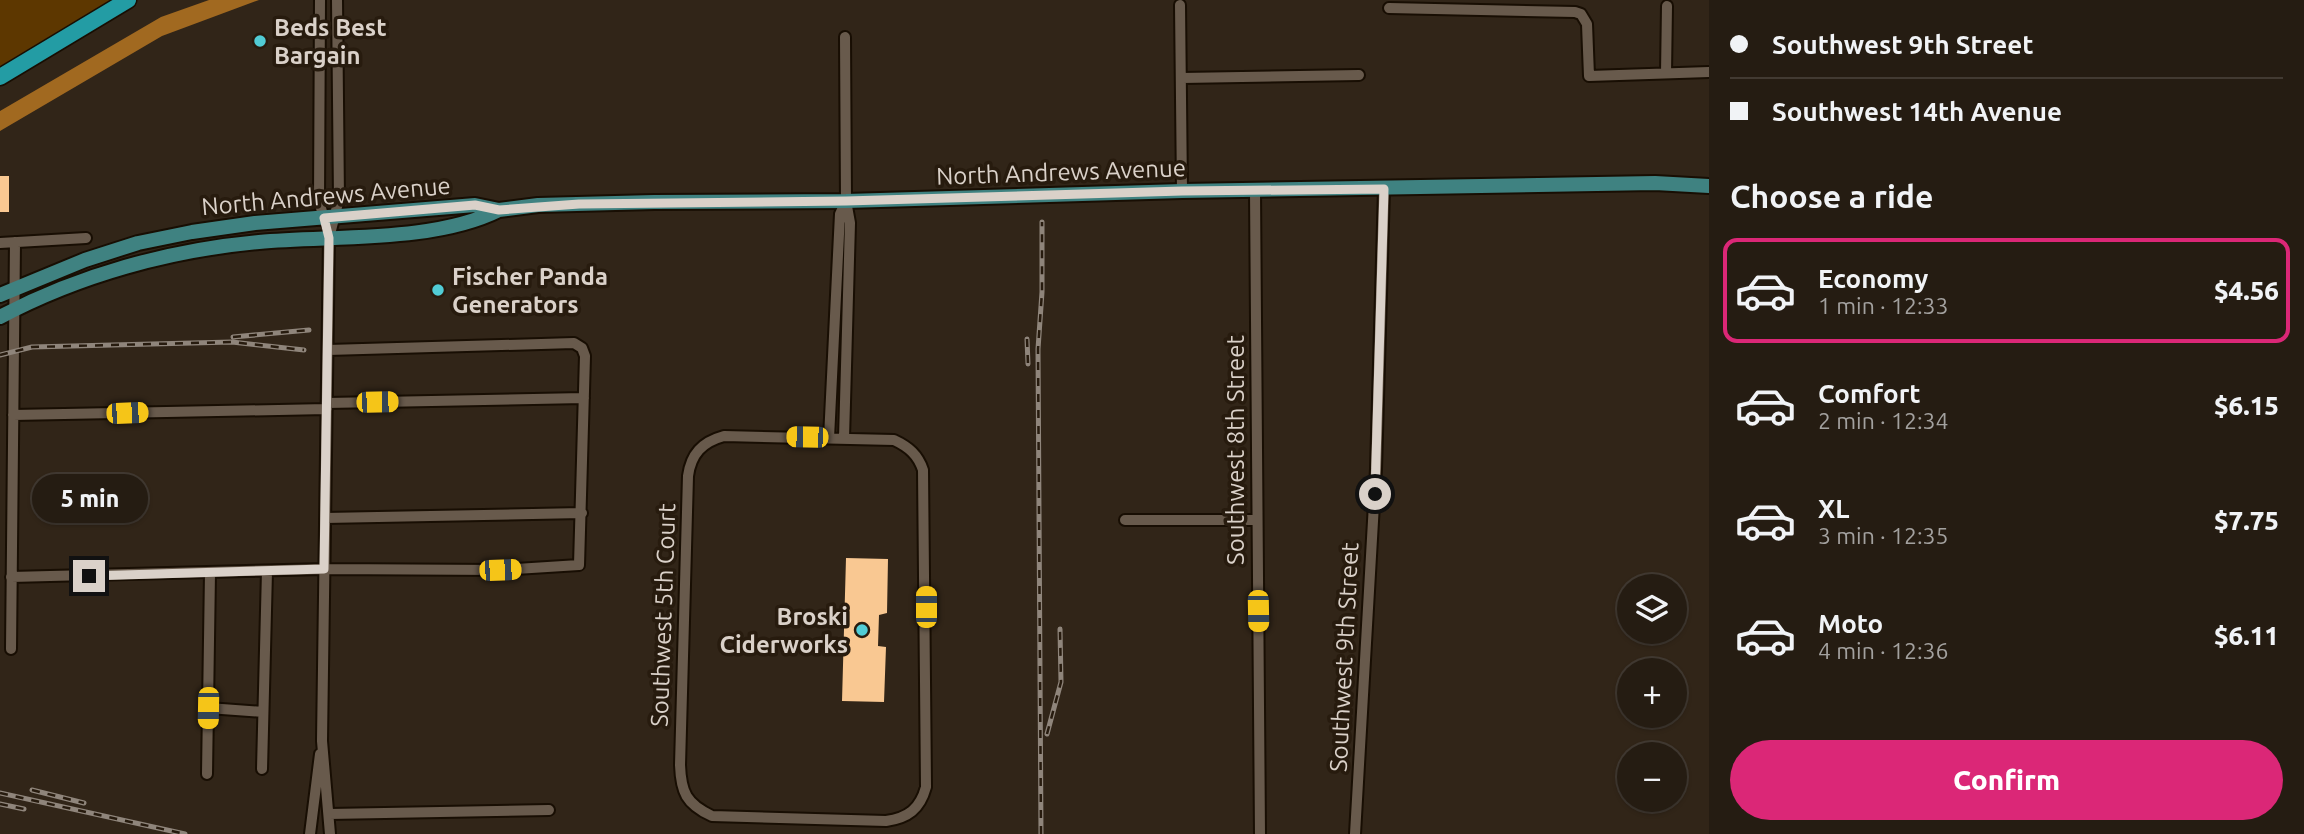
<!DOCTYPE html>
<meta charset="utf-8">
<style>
:root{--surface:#251c12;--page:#312920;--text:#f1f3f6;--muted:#a3a19f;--line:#423a32;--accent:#db2777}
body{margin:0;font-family:Ubuntu,sans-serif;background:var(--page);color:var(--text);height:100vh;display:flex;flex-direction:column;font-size:26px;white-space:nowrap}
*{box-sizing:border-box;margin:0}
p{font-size:23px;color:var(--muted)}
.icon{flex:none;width:38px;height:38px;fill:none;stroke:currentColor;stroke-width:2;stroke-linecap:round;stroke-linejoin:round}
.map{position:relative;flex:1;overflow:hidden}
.details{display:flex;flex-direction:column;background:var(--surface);width:595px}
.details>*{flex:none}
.guide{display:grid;align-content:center;height:154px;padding:0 21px;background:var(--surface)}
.buttons{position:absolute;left:1617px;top:574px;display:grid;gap:14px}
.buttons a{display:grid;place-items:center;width:70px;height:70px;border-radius:50%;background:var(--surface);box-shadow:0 2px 5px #0004,0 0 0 2px var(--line);font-size:35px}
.end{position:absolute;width:32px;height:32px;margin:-16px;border:9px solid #dad1c9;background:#111;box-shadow:0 0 0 4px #111}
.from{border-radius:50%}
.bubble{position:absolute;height:49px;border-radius:24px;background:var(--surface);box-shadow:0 2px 5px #0004,0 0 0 2px var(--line);font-size:23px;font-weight:800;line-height:49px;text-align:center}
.car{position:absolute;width:21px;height:42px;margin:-21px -10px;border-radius:9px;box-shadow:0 0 5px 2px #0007;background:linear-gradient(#f5c518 24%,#345 0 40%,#f5c518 0 76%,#345 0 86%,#f5c518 0)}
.guide b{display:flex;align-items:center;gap:24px;height:66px;font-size:26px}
.guide b+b{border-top:2px solid var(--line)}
.guide i{width:18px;height:18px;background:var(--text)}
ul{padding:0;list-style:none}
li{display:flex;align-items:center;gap:21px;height:105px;margin:0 14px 10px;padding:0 7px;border:4px solid transparent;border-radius:14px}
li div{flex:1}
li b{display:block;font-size:26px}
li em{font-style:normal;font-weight:800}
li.active{border-color:var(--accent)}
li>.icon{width:63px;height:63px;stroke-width:1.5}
h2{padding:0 21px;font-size:32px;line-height:84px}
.button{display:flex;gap:14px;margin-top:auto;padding:14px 21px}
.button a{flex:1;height:80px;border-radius:42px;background:var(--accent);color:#fff;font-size:28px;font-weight:800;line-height:80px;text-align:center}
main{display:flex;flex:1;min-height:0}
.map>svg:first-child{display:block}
.green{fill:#5d3700}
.water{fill:#a16920}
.building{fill:#f9c892}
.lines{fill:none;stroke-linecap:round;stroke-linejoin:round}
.minor-casing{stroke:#180e03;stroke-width:14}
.major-casing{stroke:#180e03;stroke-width:18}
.highway-casing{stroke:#180e03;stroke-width:19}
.minor{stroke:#685a4c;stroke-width:10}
.major{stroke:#3f8281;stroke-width:14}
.highway{stroke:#239ca4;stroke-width:16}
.rail-casing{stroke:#8f857b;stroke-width:5}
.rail{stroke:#271b0e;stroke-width:2.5;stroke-dasharray:8;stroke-linecap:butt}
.route{stroke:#dad1c9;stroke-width:9}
.poi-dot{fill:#51ccd5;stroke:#271b0e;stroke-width:2.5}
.labels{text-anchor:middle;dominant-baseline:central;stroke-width:7;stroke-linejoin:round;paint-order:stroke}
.poi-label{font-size:24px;font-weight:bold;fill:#dad1c9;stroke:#271b0e;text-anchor:start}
.street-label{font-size:24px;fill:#dad1c9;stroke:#271b0e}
</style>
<main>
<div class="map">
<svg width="1709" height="834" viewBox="0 0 1709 834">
<rect width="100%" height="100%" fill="#312518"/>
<path class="green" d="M0 0H117L0 71Z"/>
<path class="water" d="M209 0H259L162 36 0 131V111L161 17Z"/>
<path class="building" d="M0 176H9V212H0Z
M846 558 888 559 887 613 879 615 878 646 886 647 884 702 842 701Z"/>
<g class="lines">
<defs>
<path id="minor" d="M320 0 319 201 325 222
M1180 5 1182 191
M1389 8 1575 12 1581 14 1587 24 1589 76 1709 72
M1666 73 1667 6
M1182 78 1359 75
M1255 191 1260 834
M0 243 86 238
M327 403 584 398
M13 415 327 409
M724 436 894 440C909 447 918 455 923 470L926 787C920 809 908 818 886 821L712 816C686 804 681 792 680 765L688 476C691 454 702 442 724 436Z
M829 438 840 214 846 201
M844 438 850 223 846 201 845 37
M325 518 582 513
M1125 520H1256
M11 577 324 569 500 570 579 565 585 356 582 348 574 343 328 350
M11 649 15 242
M208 708 263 712
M262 769 267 571
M207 774 210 573
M329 814 549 810
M310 834 320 754
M330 834 322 741 329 238 339 199 337 0
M1355 834 1376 469 1384 189"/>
<path id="major" d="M0 295 85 260 138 243 192 232 255 223 475 205 499 210 538 205 654 202 846 201 1182 191 1655 183 1709 186
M0 317C79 275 170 250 259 242 332 235 433 243 499 210"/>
<path id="highway" d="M0 77 128 0"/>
</defs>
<use href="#minor" class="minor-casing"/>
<use href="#major" class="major-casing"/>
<use href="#highway" class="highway-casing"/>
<use href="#minor" class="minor"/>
<use href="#major" class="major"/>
<use href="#highway" class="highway"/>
<defs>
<path id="rail" d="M233 337 309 330
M1027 339 1028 364
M0 355 32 347 232 342 304 350
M1047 734 1061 682 1060 629
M32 790 84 803
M0 793 185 834
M0 804 24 809
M1041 834 1038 349 1042 292V222"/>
</defs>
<use href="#rail" class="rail-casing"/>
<use href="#rail" class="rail"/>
</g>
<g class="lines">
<path class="route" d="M89 576 324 569 329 238 324 218 475 205 499 210 579 204 846 201 1182 191 1384 189 1375 494"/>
</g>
<g class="poi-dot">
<circle cx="260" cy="41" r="7"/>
<circle cx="438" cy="290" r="7"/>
<circle cx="862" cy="630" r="7"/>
</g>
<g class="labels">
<g class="poi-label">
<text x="274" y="27">Beds Best<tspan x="274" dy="28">Bargain</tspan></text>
<text x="452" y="276">Fischer Panda<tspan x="452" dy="28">Generators</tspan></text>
<text x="848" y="616" text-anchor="end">Broski<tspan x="848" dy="28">Ciderworks</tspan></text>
</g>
<g class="street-label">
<text transform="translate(1061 172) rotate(-2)">North Andrews Avenue</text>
<text transform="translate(326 196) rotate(-5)">North Andrews Avenue</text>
<text transform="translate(1235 450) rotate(-90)">Southwest 8th Street</text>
<text transform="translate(663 615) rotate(-88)">Southwest 5th Court</text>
<text transform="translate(1344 657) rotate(-87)">Southwest 9th Street</text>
</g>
</g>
</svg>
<div class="buttons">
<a><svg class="icon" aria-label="layers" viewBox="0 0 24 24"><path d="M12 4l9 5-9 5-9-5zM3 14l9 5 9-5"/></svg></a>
<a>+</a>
<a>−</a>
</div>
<i class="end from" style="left:1375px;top:494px"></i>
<i class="end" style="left:89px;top:576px"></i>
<div class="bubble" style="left:32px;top:474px;width:116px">5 min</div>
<i class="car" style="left:377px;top:402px;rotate:89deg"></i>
<i class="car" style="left:127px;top:413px;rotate:88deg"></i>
<i class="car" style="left:807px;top:437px;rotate:271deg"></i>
<i class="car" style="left:500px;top:570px;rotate:88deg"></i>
<i class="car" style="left:926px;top:607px;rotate:0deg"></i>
<i class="car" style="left:1258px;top:611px;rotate:179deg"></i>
<i class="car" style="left:208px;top:708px;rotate:181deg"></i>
</div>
<section class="details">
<div class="guide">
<b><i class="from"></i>Southwest 9th Street</b>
<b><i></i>Southwest 14th Avenue</b>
</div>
<h2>Choose a ride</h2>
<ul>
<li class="active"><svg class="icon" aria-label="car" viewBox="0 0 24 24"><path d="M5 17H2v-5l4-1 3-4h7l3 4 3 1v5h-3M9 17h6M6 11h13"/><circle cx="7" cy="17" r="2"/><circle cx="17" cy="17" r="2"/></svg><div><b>Economy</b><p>1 min · 12:33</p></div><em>$4.56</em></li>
<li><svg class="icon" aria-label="car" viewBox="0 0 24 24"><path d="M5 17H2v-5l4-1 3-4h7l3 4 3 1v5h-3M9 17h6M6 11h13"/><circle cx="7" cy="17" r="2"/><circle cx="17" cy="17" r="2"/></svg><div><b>Comfort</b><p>2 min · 12:34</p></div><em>$6.15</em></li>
<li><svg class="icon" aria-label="car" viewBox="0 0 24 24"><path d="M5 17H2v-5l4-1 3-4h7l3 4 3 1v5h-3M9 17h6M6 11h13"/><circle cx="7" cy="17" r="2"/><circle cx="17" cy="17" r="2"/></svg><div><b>XL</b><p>3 min · 12:35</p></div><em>$7.75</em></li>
<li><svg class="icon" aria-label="car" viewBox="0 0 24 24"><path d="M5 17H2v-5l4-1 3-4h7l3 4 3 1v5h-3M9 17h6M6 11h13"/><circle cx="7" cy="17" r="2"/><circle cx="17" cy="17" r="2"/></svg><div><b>Moto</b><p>4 min · 12:36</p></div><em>$6.11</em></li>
</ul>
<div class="button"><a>Confirm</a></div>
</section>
</main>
